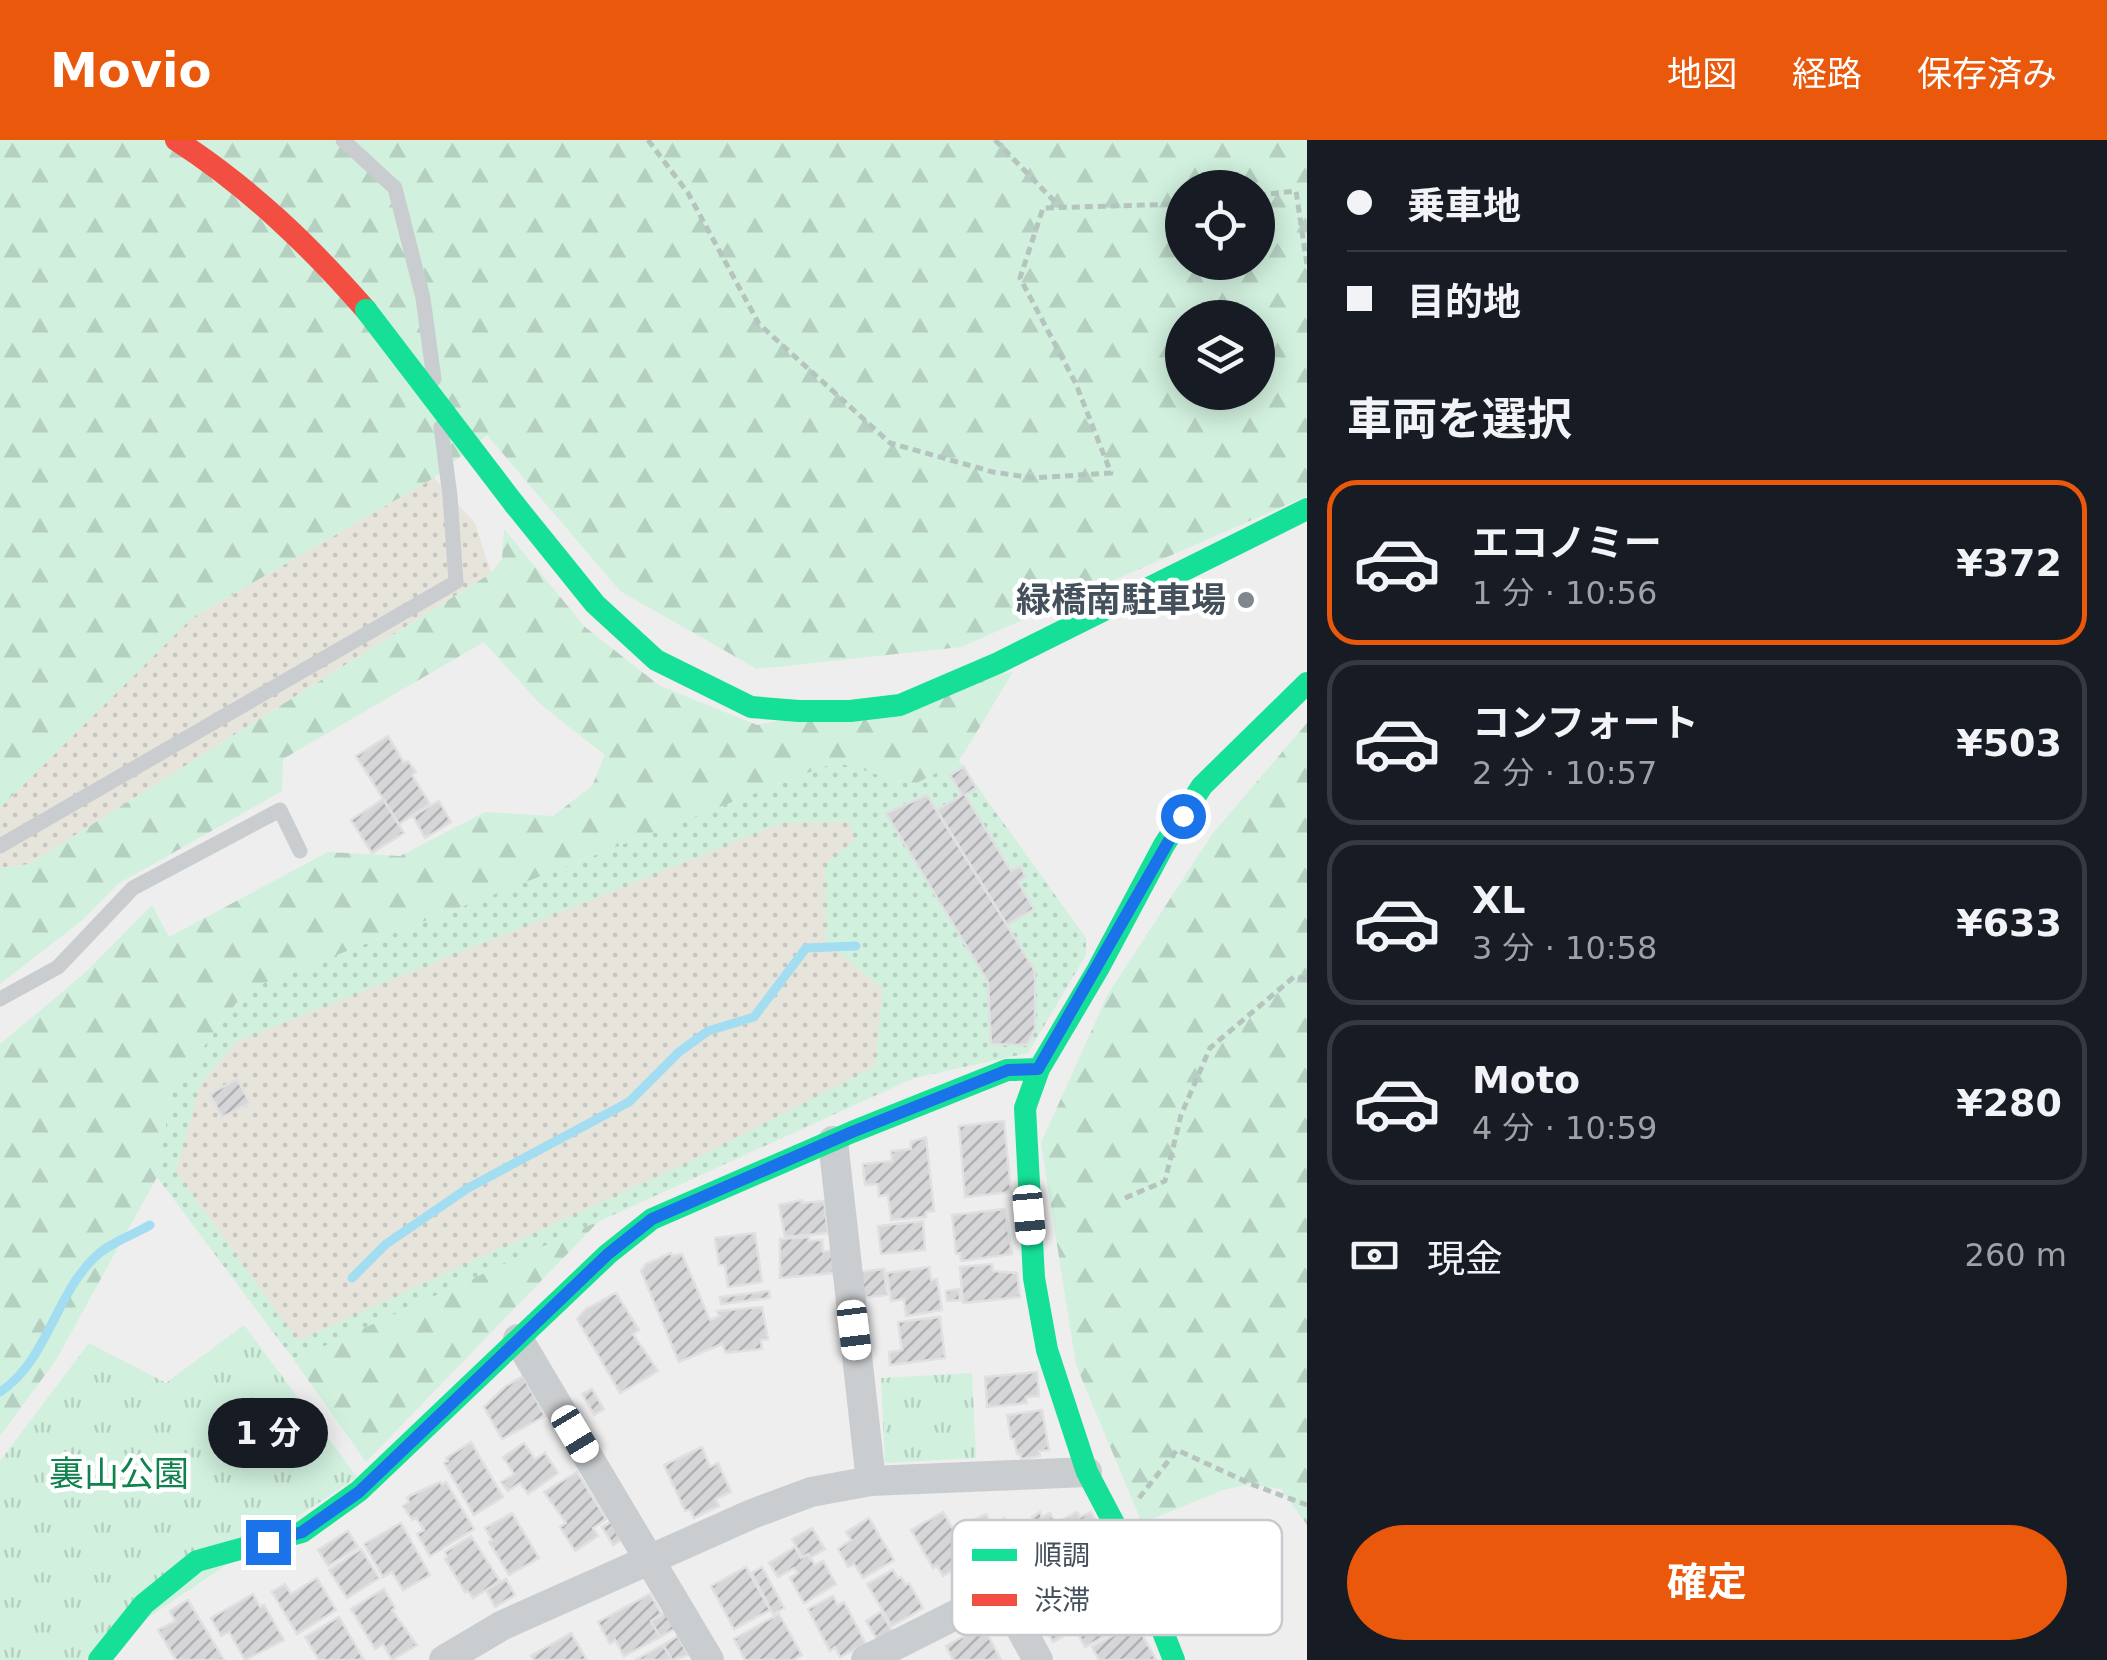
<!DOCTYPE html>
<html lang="ja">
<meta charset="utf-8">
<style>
:root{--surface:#171b24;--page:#20242c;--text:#f1f3f6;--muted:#9ea1a6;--line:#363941;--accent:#ea580c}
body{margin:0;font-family:"DejaVu Sans","Noto Sans JP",sans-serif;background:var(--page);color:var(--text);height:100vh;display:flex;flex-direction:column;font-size:38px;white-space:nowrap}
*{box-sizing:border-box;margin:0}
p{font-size:32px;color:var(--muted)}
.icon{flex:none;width:55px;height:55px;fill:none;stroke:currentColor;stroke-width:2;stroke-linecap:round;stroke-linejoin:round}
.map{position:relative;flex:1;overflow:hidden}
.side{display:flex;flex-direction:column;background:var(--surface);width:800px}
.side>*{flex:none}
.banner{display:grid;align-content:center;height:220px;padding:0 40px;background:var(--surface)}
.tools{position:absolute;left:1165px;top:30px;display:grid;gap:20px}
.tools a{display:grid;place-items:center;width:110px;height:110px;border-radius:50%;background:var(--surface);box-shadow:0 5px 25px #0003;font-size:50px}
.end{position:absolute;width:45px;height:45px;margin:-22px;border:12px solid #1a73e8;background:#fff;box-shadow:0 0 0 5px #fff}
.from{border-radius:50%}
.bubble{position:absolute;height:70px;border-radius:35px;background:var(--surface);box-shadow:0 5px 25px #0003;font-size:32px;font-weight:700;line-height:70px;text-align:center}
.car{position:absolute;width:30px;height:60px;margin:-30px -15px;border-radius:12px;box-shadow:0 0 8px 2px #0007;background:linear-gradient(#fff 24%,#345 0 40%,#fff 0 76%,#345 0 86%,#fff 0)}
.banner b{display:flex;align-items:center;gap:35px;height:95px;font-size:38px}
.banner b+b{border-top:2px solid var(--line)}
.banner i{width:25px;height:25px;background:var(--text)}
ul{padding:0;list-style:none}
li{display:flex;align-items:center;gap:30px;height:165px;margin:0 20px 15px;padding:0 20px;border:5px solid var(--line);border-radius:30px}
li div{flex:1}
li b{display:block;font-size:38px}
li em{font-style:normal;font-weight:700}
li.current{border-color:var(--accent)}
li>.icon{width:90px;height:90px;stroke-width:1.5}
h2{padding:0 40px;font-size:45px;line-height:120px}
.pay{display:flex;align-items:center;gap:25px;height:110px;padding:0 40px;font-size:38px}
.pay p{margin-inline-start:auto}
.button{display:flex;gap:20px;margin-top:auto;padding:20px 40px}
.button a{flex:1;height:115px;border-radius:60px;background:var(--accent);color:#fff;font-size:40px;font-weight:700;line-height:115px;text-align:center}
header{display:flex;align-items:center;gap:60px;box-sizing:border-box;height:140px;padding:0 50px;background:var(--accent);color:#fff}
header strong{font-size:48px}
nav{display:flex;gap:55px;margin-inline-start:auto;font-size:35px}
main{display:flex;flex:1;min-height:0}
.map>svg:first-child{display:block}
.grass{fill:url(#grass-dots)}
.forest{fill:url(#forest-firs);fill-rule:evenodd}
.sand{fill:url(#sand-dots)}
.park{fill:url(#park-tufts)}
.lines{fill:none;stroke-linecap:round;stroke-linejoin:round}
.stream{stroke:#a3ddf1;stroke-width:9}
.building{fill:url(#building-hatch);stroke:#e0e0e1;stroke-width:2.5}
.path{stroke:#b6c4c0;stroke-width:5;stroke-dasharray:8 5;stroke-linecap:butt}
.lane{stroke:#cacdcf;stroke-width:15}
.street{stroke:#cacdcf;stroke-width:30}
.fast{stroke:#16e098;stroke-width:22}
.jam{stroke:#f24e42;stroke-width:22}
.fast-bridge{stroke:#16e098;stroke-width:22}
.route{stroke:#1a73e8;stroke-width:12}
.poi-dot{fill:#80878f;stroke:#fff;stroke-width:4}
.labels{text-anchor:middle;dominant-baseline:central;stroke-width:9;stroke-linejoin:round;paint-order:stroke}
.poi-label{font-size:35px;font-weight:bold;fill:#44505c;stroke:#fff;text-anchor:end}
.park-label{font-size:35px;fill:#10824e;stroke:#fff}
.key{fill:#fff;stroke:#c7cace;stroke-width:2.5}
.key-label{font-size:28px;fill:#44505c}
</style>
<header>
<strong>Movio</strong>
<nav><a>地図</a><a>経路</a><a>保存済み</a></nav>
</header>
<main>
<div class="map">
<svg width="1307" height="1520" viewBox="0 0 1307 1520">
<defs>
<pattern id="grass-dots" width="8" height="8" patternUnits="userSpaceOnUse" patternTransform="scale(2.5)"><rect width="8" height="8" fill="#d1f0de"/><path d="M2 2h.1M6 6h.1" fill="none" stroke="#b5d0c1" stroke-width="1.8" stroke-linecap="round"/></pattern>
<pattern id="forest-firs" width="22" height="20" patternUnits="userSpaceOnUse" patternTransform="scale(2.5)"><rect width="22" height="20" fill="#d1f0de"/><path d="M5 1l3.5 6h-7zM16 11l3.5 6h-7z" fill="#b5d0c1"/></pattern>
<pattern id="sand-dots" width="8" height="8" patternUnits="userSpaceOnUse" patternTransform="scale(2.5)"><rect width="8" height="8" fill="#e7e4dc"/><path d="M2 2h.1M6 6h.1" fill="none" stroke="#c7c5bf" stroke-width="1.8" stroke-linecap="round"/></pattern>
<pattern id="park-tufts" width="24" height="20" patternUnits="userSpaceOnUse" patternTransform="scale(2.5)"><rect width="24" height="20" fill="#d1f0de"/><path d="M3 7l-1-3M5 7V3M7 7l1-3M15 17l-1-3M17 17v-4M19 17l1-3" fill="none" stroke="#b5d0c1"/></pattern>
<pattern id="building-hatch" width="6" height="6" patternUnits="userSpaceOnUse" patternTransform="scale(2.5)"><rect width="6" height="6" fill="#d6d6d9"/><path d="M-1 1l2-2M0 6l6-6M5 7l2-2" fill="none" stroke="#afb0b3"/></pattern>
</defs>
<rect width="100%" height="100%" fill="#efeeee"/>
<path class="grass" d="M959 621 1086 798V815L1028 913 914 938 294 1220 157 1037 172 949 246 850 836 622 913 645Z"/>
<path class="forest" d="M0 0H1307V356L961 507 757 529 620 451 487 295 434 338 192 478 0 668ZM1182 48H1258V122H1182ZM1182 178H1258V252H1182Z
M504 389 585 487 660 546 757 585 1013 532 959 621 913 645 836 622 246 850 172 949 157 1037 56 1220 0 1296V904L86 832 152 765 169 797 328 712 400 716 485 672 553 676 592 646 605 615 540 564 484 502 283 619 282 651 118 744 80 782 0 844V728L29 724 491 433 502 419Z
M1307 583V1385L1281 1349 1251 1344 1223 1350 1142 1383 1076 1225 1041 1003 1108 854 1213 693Z
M599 1081 366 1322 294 1220Z"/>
<path class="sand" d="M434 338 475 383 491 433 29 724 0 728V668L192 478Z
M849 682 856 699 825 724 826 802 883 849 875 926 699 1017 298 1201 176 1032 199 947 236 902 782 683Z"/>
<path class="park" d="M244 1185 357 1337 85 1520H0V1321L89 1203 166 1243Z
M972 1233 976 1318 885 1323 881 1238Z"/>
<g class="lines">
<path class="stream" d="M352 1138 386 1104 468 1048 629 962 679 912 708 891 754 877 806 808 856 806
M0 1252C47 1221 55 1155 95 1117 109 1103 133 1095 150 1085"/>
</g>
<path class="building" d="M388 596 404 623 408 621 416 632 412 635 430 664 399 684 356 616Z
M964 627 976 648 965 655 1011 731 1020 726 1026 737 1018 742 1034 769 1007 785 937 670 962 655 950 635Z
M927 655 1035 831V889L1027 905 991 904 988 842 886 673Z
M383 659 404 693 372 713 351 680Z
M439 661 451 682 425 698 413 676Z
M237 939 250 963 222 977 210 954Z
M1004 981 1011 1052 965 1057 959 986Z
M926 997 934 1071 926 1072V1077L891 1080 888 1055 879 1056 878 1044 865 1045 863 1024 892 1021 891 1011 911 1009V1002Z
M802 1060V1063L824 1061 828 1093 785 1097 779 1065Z
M1005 1069 1012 1114 961 1121 960 1113 956 1114 952 1075Z
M923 1081 925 1110 881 1114 878 1086Z
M755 1093 762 1142 728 1147 725 1125H719L715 1098Z
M809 1097V1101L822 1100 823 1112 832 1110 834 1133 780 1138V1099Z
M671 1113 672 1116 682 1114 710 1180 719 1176 717 1171 762 1167 768 1199 761 1200 762 1209 726 1213 722 1204 679 1222 641 1131 646 1124Z
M992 1124 993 1131 1017 1133 1020 1157 963 1163 960 1127Z
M929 1127 931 1140 937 1139 942 1170 906 1176 904 1159 891 1161 887 1133Z
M884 1129 887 1155 862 1158 859 1132Z
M959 1149 960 1160 947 1161 946 1151Z
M769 1151 770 1158 721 1164 720 1157Z
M616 1153 639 1190 633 1194 658 1231 620 1253 577 1179 586 1169Z
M940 1177 945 1218 890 1225 889 1212 902 1210 898 1182Z
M1037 1232 1039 1256 1026 1257 1027 1263 987 1267 985 1237Z
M523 1236 545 1276 502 1299 484 1267 506 1246Z
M592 1249 604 1269 594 1275 582 1254Z
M1042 1270 1049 1310 1039 1311 1040 1316 1021 1319 1020 1314H1017L1014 1299H1011L1007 1275Z
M471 1302 503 1357 474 1375 444 1323 448 1321 446 1318Z
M524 1303 535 1319 545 1313 558 1333 528 1354 520 1343 508 1351 501 1342 514 1334 503 1317Z
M702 1307 710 1327 718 1323 731 1352 716 1359 719 1366 694 1378 690 1369 685 1371 664 1325Z
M577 1332 606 1379 593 1388 598 1396 575 1411 560 1387 566 1383 544 1352Z
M440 1342 442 1345 446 1342 474 1389 430 1416 417 1394 424 1390 416 1378 412 1380 403 1366 409 1362 407 1357Z
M943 1372 971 1420 943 1436 937 1426 933 1428 911 1390Z
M1040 1372 1042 1377 1050 1373 1056 1383 1077 1372 1080 1377 1091 1372 1104 1395 1058 1420 1052 1410 1048 1412 1037 1393 1040 1392 1032 1377Z
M512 1373 539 1418 509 1435 489 1402 492 1400 485 1388Z
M986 1374 992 1385 1005 1378 1025 1415 1005 1425 997 1411 984 1418 966 1384Z
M869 1378 894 1420 863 1438 854 1424 848 1427 838 1409 851 1400 846 1392Z
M611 1382 621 1400 613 1405 602 1387Z
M401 1383 430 1435 403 1450 392 1432 383 1437 364 1404Z
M812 1388 825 1409 810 1418 808 1414 802 1417 792 1399Z
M348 1391 358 1407 328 1426 318 1410Z
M471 1396 500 1441 473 1458 468 1451 465 1452 445 1419 447 1417 445 1412Z
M795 1407 801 1418 808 1414 815 1425 823 1421 836 1444 804 1463 790 1438 798 1433 794 1428 778 1437 769 1423Z
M361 1409 379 1438 347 1458 329 1430Z
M746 1427 770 1470 734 1489 711 1446Z
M762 1427 784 1468 773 1474 752 1433Z
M893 1430 898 1439 901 1437 906 1445 909 1443 923 1468 892 1486 867 1444Z
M317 1438 336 1470 297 1494 272 1452 285 1444 291 1454Z
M506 1439 515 1455 495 1467 486 1450Z
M1116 1440 1134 1474 1117 1483 1112 1475 1102 1480 1109 1494 1085 1507 1065 1469 1086 1457 1091 1467 1101 1461 1095 1451Z
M384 1449 395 1468 392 1470 417 1505 392 1520 383 1504 375 1509 351 1469Z
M253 1454 260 1467 264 1465 284 1500 245 1520 229 1492 221 1496 211 1478Z
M650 1454 662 1475 651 1481 660 1497 624 1516 615 1500 610 1504 598 1482Z
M833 1456 838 1465 844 1462 866 1504 840 1517 835 1507 830 1511 808 1469Z
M188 1460 224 1520H176L158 1490 175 1481 170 1471Z
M669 1469 678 1487 660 1497 651 1481Z
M1065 1469 1076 1489 1053 1502 1042 1481Z
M881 1472 893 1492 878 1501 866 1481Z
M779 1474 802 1515 792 1520H745L734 1499Z
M339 1477 364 1520H319L305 1497Z
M1136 1483 1156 1520H1099L1092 1507Z
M983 1486 1001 1520H953L946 1506Z
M571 1493 587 1520H534L531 1516Z
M678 1496 688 1515 672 1520 663 1505Z
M663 1505 672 1520H635Z"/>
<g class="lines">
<path class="path" d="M648 0 688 53 759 184 890 303 993 332 1033 338 1111 333 1076 244 1020 138 1043 68 1182 64
M995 0 1059 66
M1258 55 1296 51 1307 125
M1125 1058 1165 1041 1181 975 1210 908 1295 836 1307 840
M1139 1358 1177 1310 1251 1344 1307 1365"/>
<path class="lane" d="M343 0 395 48 423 158 434 239
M0 706 456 442 450 356 441 287
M0 859 58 827 133 748 280 670 300 711"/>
<path class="street" d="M833 1001 871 1341
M518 1199 709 1520
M444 1520 503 1485 752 1374 811 1352 871 1341 1087 1332
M866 1520 1001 1452 1038 1520"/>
<path class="fast" d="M515 365 595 464 656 520 751 567 799 571H850L900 565 998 523 1307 369
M99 1520 144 1464 197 1421 302 1392 359 1351 608 1114 652 1079 852 992 1007 930 1039 929
M1174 1520 1139 1431 1087 1332 1047 1210 1034 1138 1025 968 1039 929 1098 829 1164 705 1202 646 1307 543"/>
<path class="jam" d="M176 0C249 47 309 105 366 170"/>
<path class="fast-bridge" d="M366 170 515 365"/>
</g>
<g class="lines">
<path class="route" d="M268 1402 302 1392 359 1352 608 1114 652 1079 852 992 1008 930 1038 929 1183 676"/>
</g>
<circle class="poi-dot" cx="1246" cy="460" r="10"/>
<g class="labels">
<g class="poi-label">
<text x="1226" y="460">緑橋南駐車場</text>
</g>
<g class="park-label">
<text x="119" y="1334">裏山公園</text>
</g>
</g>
<rect x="952" y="1380" width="330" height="115" rx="15" class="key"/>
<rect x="972" y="1409" width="45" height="12" fill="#16e098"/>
<rect x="972" y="1454" width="45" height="12" fill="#f24e42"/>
<g class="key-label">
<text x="1034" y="1425">順調</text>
<text x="1034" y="1470">渋滞</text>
</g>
</svg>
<div class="tools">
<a><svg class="icon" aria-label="locate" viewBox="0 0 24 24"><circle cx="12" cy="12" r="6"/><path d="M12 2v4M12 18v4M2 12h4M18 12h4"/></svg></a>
<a><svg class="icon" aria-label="layers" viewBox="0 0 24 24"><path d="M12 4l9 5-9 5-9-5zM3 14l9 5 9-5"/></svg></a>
</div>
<i class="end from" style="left:1183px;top:676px"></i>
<i class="end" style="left:268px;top:1402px"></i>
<div class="bubble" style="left:208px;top:1258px;width:120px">1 分</div>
<i class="car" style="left:1029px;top:1075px;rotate:175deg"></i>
<i class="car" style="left:854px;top:1190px;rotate:173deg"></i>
<i class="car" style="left:575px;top:1294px;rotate:149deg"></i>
</div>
<section class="side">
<div class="banner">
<b><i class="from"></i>乗車地</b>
<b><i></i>目的地</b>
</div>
<h2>車両を選択</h2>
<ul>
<li class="current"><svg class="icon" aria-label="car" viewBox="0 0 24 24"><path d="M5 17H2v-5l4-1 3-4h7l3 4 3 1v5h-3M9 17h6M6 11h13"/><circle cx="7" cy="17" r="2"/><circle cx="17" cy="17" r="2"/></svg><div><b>エコノミー</b><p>1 分 · 10:56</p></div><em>¥372</em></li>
<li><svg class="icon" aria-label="car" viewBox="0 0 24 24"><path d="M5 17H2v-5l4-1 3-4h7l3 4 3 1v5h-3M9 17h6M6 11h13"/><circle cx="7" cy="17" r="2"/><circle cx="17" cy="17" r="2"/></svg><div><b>コンフォート</b><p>2 分 · 10:57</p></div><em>¥503</em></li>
<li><svg class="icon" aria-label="car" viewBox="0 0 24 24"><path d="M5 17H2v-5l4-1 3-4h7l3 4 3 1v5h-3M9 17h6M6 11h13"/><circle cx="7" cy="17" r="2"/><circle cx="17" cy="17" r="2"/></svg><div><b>XL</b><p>3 分 · 10:58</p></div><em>¥633</em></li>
<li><svg class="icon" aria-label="car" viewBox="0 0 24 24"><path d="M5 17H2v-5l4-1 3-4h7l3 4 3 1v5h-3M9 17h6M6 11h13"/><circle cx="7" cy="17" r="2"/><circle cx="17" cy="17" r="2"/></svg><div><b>Moto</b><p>4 分 · 10:59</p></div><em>¥280</em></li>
</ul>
<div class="pay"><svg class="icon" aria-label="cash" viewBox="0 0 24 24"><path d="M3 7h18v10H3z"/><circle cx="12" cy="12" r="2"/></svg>現金<p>260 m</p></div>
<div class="button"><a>確定</a></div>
</section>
</main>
